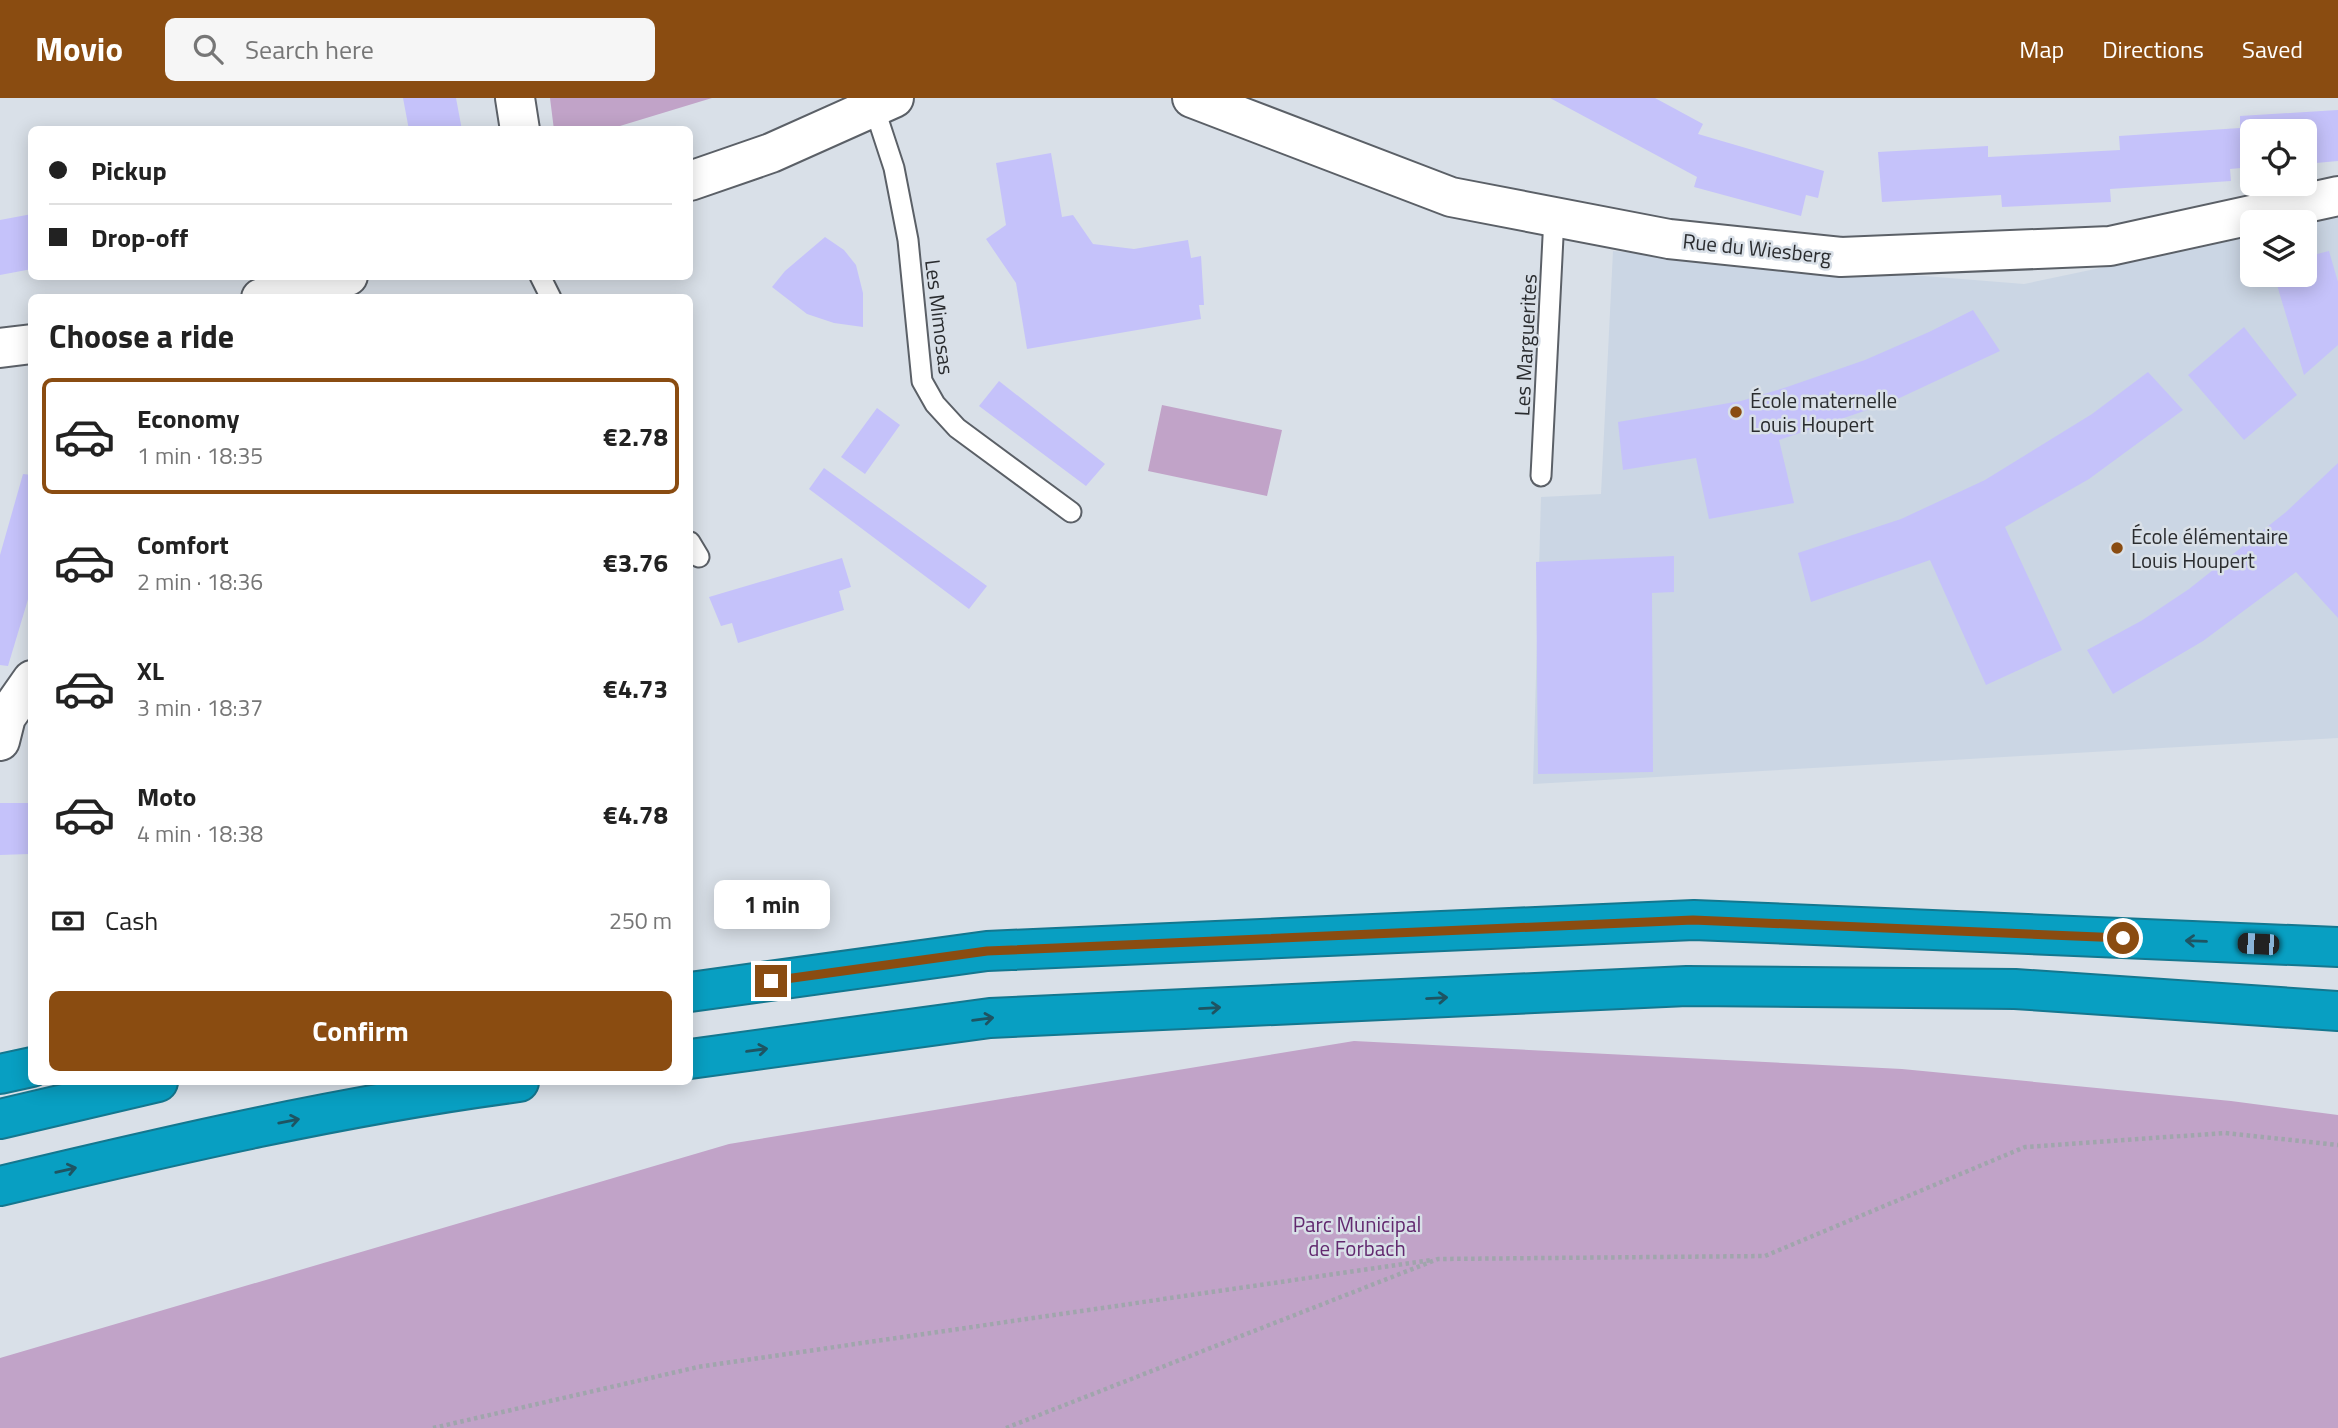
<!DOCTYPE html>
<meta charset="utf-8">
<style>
:root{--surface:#fff;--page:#f6f6f6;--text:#222;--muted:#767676;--line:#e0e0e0;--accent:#8a4c11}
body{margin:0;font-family:"Titillium Web",sans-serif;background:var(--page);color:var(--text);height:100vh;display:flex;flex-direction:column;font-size:26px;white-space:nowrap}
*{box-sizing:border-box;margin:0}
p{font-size:23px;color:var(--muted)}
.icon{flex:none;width:38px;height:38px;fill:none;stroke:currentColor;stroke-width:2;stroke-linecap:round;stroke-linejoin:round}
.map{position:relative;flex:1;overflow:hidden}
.side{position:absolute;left:28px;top:196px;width:665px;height:791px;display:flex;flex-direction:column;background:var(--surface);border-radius:10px;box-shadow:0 4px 18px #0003}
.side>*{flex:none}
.hud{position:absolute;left:28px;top:28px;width:665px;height:154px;border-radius:10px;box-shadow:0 4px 18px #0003;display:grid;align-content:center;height:154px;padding:0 21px;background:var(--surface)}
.controls{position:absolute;left:2240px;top:21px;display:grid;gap:14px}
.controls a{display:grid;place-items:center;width:77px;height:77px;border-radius:10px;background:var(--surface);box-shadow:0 4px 18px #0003;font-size:35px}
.end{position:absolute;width:32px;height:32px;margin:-16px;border:9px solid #8a4c11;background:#fff;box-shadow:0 0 0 4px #fff}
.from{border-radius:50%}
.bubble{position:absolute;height:49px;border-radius:10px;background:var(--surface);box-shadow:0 4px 18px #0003;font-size:23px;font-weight:700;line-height:49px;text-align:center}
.car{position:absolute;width:21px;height:42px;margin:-21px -10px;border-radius:9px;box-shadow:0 0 5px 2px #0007;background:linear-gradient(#222 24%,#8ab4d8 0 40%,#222 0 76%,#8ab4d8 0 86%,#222 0)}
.hud b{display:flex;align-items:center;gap:24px;height:66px;font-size:26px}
.hud b+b{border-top:2px solid var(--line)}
.hud i{width:18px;height:18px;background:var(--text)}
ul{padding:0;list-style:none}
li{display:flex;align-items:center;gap:21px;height:116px;margin:0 14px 10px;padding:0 7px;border:4px solid transparent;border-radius:10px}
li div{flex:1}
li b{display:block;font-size:26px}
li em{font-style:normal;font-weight:700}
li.current{border-color:var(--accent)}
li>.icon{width:63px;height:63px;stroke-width:1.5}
h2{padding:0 21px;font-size:32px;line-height:84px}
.pay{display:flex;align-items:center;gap:18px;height:77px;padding:0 21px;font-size:26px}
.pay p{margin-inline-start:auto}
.primary-button{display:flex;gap:14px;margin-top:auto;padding:14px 21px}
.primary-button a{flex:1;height:80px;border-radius:10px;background:var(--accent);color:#fff;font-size:28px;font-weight:700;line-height:80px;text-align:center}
header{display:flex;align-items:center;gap:42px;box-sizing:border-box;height:98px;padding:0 35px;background:var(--accent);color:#fff}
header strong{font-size:33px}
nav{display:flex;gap:38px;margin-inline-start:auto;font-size:24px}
.search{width:490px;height:63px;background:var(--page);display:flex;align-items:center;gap:18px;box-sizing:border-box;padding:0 24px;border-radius:10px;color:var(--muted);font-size:26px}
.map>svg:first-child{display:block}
.built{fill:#cbd6e4}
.green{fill:#c1a3c8}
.building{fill:#c5c2fa}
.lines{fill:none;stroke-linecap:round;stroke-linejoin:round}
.service-casing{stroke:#5b6067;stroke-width:23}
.minor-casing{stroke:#5b6067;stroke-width:42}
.motorway-casing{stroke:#14778f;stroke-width:42}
.path{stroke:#a0a5ac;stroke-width:4.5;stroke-dasharray:3.5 3.5;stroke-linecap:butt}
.service{stroke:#fff;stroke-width:19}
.minor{stroke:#fff;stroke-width:38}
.motorway{stroke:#089fc2;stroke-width:38}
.oneway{stroke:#1e5462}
.route{stroke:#8a4c11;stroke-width:9}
.poi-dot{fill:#8a4c11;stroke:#d9e0e8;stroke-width:2.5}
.labels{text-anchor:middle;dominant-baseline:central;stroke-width:5;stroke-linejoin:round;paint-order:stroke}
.street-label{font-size:21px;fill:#2a2c2f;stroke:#d9e0e8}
.poi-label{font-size:21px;fill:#2a2c2f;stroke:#d9e0e8;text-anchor:start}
.park-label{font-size:21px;fill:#62296f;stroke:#d9e0e8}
</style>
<header>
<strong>Movio</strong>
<div class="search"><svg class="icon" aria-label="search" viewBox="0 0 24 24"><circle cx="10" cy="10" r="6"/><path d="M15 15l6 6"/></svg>Search here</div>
<nav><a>Map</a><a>Directions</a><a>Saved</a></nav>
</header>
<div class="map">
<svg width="2338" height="1330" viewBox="0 0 2338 1330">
<rect width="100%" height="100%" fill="#d9e0e8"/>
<path class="built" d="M2338 119V640L1533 686 1541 399 1601 396 1613 153 2024 186 2252 138V177H2305V126Z"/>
<path class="green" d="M550 0H712L610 31 554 32Z
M1162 307 1282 332 1267 398 1148 373Z
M1354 943 1902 971 2231 1003 2338 1017V1330H0V1260L729 1046Z"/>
<path class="building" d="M403 0H456L462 32H409Z
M1550 0H1655L1703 26 1698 36 1824 73 1818 100 1806 97 1801 118 1694 89 1697 79Z
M2338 12V63L2305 66V33H2252V69L2230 71 2231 83 2110 91 2111 104 2002 109 2001 97 1882 104 1878 54 1988 48V59L2120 52 2119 38 2240 30V18Z
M1051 55 1062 119 1073 117 1093 146 1134 151 1188 142 1191 160 1201 158 1204 207H1199L1201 221 1027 251 1016 185 986 141 1006 127 996 65Z
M32 116V171L0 177V122Z
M825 139 844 152 856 167 863 195V229L834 225 807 216 772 189 785 173Z
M2329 153 2338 184V247L2304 277 2274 177H2305V159Z
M1973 212 2000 253 1891 304 1779 342 1794 405 1709 421 1696 360 1623 372 1618 324 1741 303 1787 289 1865 262 1929 234Z
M2244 229 2297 297 2244 342 2188 277Z
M2148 274 2183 312 2089 381 2005 429 2062 552 1986 587 1930 462 1811 504 1798 455 1901 421 1985 382 2092 316Z
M999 283 1105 366 1086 388 979 308Z
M877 310 900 327 865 376 841 359Z
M2338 365V520L2296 474 2203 543 2113 596 2087 552 2141 523 2189 491 2286 414Z
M824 370 987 488 969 511 809 391Z
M23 376 32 377V488L8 568 0 567V457Z
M1674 458V494L1652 495 1653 674 1538 676 1536 464Z
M842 460 851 489 839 493 844 512 738 545 732 525 721 528 709 499Z
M0 705H28L29 756 0 757Z"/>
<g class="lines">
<defs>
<path id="service" d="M874 9 894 70 908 142 922 283 935 306 957 330 1071 414
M540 178 551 200
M1541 378 1554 119
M690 444 699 459"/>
<path id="minor" d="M515 0 520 32
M1192 0 1451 99 1669 141 1841 159 2110 148 2338 98
M690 83 771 55 894 0
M261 200 348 178
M0 250 32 246
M0 643 6 619 32 582"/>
<path id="motorway" d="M690 894 987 853 1694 822 2338 849
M690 961 990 920 1687 888 2015 891 2338 913
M0 976 32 969
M0 1021 158 984
M0 1088C172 1047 344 1007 519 984"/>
</defs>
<use href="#service" class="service-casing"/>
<use href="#minor" class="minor-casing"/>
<use href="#motorway" class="motorway-casing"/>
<path class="path" d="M433 1330 698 1269 1431 1162
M1006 1330 1438 1161 1765 1158 2025 1049 2225 1035 2338 1047"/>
<use href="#service" class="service"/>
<use href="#minor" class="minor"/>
<use href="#motorway" class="motorway"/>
</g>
<defs><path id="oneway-shaft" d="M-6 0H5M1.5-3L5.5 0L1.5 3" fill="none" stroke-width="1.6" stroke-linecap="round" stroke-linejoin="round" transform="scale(1.75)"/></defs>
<g class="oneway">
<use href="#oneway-shaft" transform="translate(2196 843) rotate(-178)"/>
<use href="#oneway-shaft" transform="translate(1437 900) rotate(-3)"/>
<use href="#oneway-shaft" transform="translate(1210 910) rotate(-3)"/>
<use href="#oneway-shaft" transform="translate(983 921) rotate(-7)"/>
<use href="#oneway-shaft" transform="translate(757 952) rotate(-8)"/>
<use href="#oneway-shaft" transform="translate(289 1023) rotate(-11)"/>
<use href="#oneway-shaft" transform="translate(66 1072) rotate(-13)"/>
</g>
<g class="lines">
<path class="route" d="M771 883 987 853 1693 822 2123 840"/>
</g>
<g class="poi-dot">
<circle cx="1736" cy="314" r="7"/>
<circle cx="2117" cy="450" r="7"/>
</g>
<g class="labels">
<g class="street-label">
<text transform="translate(1757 150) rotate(6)">Rue du Wiesberg</text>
<text transform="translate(940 219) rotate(83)">Les Mimosas</text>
<text transform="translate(1525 247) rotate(-87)">Les Marguerites</text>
</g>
<g class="poi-label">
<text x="1750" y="302">École maternelle<tspan x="1750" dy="24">Louis Houpert</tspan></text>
<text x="2131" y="438">École élémentaire<tspan x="2131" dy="24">Louis Houpert</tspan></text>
</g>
<g class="park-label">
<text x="1357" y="1126">Parc Municipal<tspan x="1357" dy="24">de Forbach</tspan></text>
</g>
</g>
</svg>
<div class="controls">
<a><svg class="icon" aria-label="locate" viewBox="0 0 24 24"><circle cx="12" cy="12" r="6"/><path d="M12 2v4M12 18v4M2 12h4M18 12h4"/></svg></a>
<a><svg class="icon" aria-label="layers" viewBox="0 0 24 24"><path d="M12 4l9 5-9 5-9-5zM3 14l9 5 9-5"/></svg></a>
</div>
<i class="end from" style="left:2123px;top:840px"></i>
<i class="end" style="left:771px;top:883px"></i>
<div class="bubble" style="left:714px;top:782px;width:116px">1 min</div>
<i class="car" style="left:2258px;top:846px;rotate:273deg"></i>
<div class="hud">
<b><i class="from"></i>Pickup</b>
<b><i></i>Drop-off</b>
</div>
<section class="side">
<h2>Choose a ride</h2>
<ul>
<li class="current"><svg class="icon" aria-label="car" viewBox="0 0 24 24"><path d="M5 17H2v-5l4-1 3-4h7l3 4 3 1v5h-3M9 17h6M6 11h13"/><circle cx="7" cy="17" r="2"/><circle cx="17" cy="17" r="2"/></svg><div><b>Economy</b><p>1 min · 18:35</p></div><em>€2.78</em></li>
<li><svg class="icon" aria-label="car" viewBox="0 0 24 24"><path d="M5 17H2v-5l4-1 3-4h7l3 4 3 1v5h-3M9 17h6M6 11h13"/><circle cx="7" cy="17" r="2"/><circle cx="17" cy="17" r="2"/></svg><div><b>Comfort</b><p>2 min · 18:36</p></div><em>€3.76</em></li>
<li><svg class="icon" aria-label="car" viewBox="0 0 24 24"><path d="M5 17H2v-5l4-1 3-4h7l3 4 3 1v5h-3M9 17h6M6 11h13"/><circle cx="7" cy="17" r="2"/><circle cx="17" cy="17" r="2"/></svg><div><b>XL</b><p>3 min · 18:37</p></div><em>€4.73</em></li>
<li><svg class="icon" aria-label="car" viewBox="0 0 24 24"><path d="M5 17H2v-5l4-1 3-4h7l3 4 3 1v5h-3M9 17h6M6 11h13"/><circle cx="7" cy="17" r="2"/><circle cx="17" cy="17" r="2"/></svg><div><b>Moto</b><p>4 min · 18:38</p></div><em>€4.78</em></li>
</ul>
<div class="pay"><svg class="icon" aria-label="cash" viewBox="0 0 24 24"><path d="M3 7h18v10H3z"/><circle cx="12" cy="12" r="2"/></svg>Cash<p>250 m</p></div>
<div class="primary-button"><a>Confirm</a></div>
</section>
</div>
